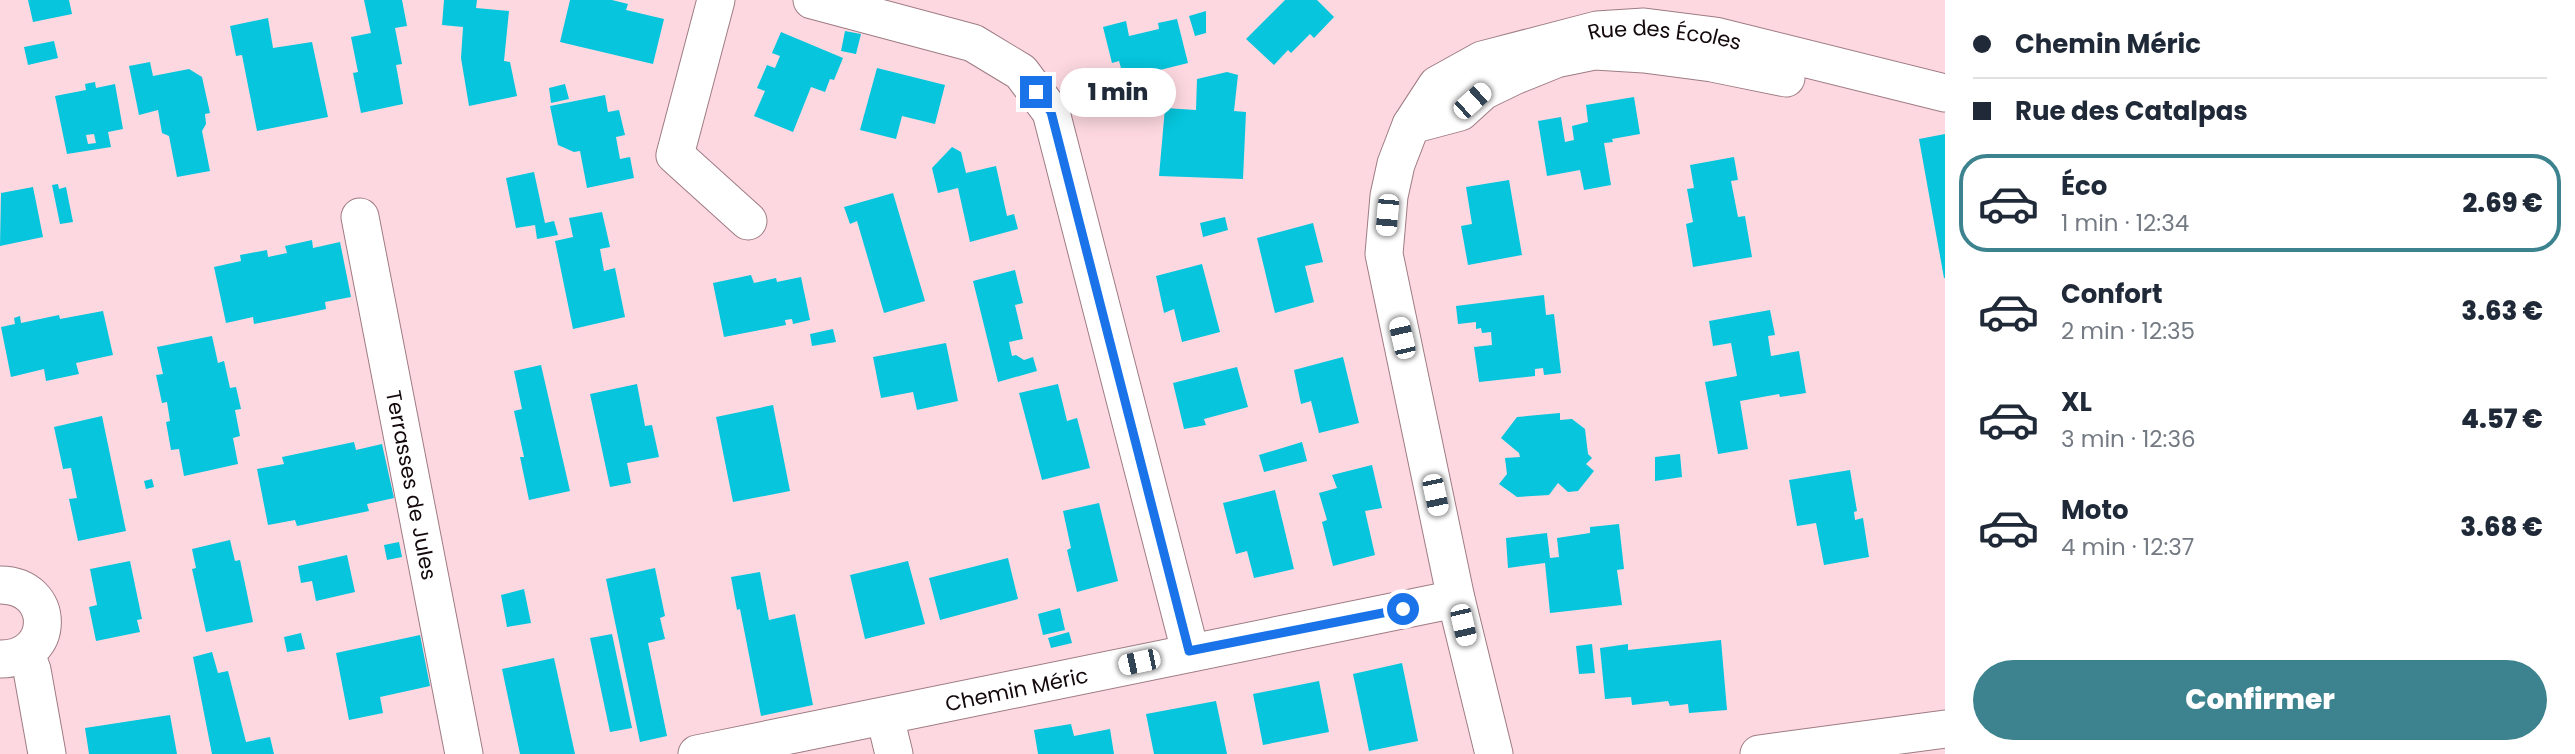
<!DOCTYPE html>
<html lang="fr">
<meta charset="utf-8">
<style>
:root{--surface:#fff;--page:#f2f2f3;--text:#1f2937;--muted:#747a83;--line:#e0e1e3;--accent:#3d838f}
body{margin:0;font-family:Poppins,sans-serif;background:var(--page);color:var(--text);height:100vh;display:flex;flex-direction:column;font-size:26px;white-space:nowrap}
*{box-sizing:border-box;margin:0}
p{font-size:23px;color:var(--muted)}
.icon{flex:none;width:38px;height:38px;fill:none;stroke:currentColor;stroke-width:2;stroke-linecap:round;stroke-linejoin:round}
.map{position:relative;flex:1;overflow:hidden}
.drawer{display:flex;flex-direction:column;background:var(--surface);width:630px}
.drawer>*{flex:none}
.top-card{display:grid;align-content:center;height:154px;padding:0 28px;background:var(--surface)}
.end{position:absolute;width:32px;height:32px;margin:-16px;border:9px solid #1a73e8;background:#fff;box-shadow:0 0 0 4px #fff}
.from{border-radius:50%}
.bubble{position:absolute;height:49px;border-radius:24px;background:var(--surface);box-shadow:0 4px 18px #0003;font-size:23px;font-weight:800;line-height:49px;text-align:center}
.car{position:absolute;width:21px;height:42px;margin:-21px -10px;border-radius:9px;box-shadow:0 0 5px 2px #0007;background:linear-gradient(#fff 24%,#345 0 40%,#fff 0 76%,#345 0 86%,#fff 0)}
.top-card b{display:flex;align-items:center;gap:24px;height:66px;font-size:26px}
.top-card b+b{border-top:2px solid var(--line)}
.top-card i{width:18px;height:18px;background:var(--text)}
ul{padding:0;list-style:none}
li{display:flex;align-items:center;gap:21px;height:98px;margin:0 14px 10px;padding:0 14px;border:4px solid transparent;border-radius:28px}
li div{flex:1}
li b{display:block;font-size:26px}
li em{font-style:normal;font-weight:800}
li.current{border-color:var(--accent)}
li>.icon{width:63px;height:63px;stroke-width:1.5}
.primary-button{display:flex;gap:14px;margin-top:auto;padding:14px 28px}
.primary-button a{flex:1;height:80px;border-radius:42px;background:var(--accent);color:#fff;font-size:28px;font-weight:800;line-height:80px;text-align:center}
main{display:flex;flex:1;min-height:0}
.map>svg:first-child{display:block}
.building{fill:#06c5dc;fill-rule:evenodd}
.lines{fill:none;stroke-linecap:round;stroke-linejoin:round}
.street-casing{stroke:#9e7c84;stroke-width:39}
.street{stroke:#fff;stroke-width:37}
.route{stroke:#1a73e8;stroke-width:9}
.labels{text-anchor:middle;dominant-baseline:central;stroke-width:6;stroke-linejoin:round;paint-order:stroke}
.street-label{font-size:21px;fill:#13080b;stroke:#fff}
</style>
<main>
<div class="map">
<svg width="1945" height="754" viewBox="0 0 1945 754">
<rect width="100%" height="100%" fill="#fdd8e0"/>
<path class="building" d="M28 0H69L72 14 33 22Z
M364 0H402L407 26 395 28 402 64 396 65 403 104 361 113 353 73 358 72 351 37 371 33Z
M444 0H477L476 8 509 11 504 61 510 62 517 96 469 106 461 58 463 27 442 25Z
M570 0H612L628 4 626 10 664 19 653 64 560 42Z
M1285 0H1317L1334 17 1314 38 1310 34 1291 53 1288 50 1274 65 1246 39Z
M1206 11V33L1195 36 1189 16Z
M268 18 273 48 312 42 328 117 257 131 242 55 236 56 230 26Z
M1177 19 1188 63 1124 79 1119 61 1112 63 1103 27 1126 21 1129 36 1159 29 1158 23Z
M845 31 861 34 856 54 841 51Z
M781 32 843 58 834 80 830 79 825 92 811 87 793 132 754 116 765 91 757 88 767 65 775 68 780 56 772 53Z
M54 41 58 58 28 65 24 47Z
M150 62 153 76 189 69 202 77 210 113 205 114 206 124 202 131 210 171 177 177 169 136 162 133 158 110 139 115 129 66Z
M877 68 945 85 935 124 902 116 896 139 860 130Z
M1227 72 1238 75 1234 111 1246 112 1243 179 1159 176 1165 108 1196 110 1197 79Z
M95 82 96 88 115 84 123 129 108 132 111 147 67 154 55 96 86 90 85 84ZM94 134 96 143 88 144 86 135Z
M565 84 569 99 551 103 549 88Z
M605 95 608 112 619 110 625 135 616 137 620 159 630 157 634 178 587 188 580 151 574 152 558 145 550 106Z
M1634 97 1640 134 1612 139 1613 142 1604 143 1611 185 1584 190 1580 170 1547 176 1538 121 1561 117 1565 142 1574 140 1572 126 1588 122 1586 105Z
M1945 134V278H1944L1919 139Z
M952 147 961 152 966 173 996 166 1007 216 1014 214 1018 229 970 242 958 188 938 193 932 168Z
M1734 157 1738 180 1731 181 1738 217 1745 216 1752 257 1693 267 1686 224 1693 222 1687 189 1694 188 1690 165Z
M534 172 545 223 554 221 558 235 537 239 535 225 516 228 506 178Z
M1509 180 1522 255 1468 265 1461 226 1472 224 1466 187Z
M58 184 59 189 66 187 73 222 60 224 52 185Z
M33 187 43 237 0 246 1 193Z
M893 193 925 301 884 313 857 221 850 224 844 207Z
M602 212 610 247 600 249 604 271 615 268 625 317 573 329 555 241 573 237 569 218Z
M1225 217 1228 230 1203 237 1200 223Z
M1313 223 1323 262 1305 266 1314 302 1275 313 1257 238Z
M312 240 313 248 340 242 351 297 325 302 326 309 294 316 254 324 253 317 226 323 214 267 241 261 240 255 267 250 268 257 287 253 285 246Z
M1202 264 1220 332 1182 342 1174 309 1164 313 1156 276Z
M1015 270 1023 303 1015 305 1023 339 1009 342 1012 356 1016 355 1024 360 1033 357 1037 371 998 382 973 281Z
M751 275 754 283 776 278 777 282 801 277 810 320 793 324 792 319 785 320 786 325 724 337 713 283Z
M1544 295 1546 315 1554 314 1561 373 1544 375 1543 368 1535 369V376L1479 382 1474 347 1492 345 1491 332 1482 333 1481 328 1476 329V322L1458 324 1456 306Z
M1770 310 1775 335 1768 336 1771 356 1799 351 1806 393 1780 397 1779 394 1740 401 1748 449 1718 454 1705 382 1737 376 1731 343 1713 346 1709 321Z
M103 311 113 355 76 363 79 374 46 381 44 369 11 377 1 327 15 324 14 318 20 316 21 323 59 315 60 319Z
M833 329 836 342 812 346 810 334Z
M212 336 218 363 224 361 230 388 236 387 241 409 235 410 240 436 233 438 238 464 184 476 179 449 171 450 166 422 170 421 167 402 162 403 156 375 163 374 157 347Z
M946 343 958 401 917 410 913 392 881 398 873 357Z
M1343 357 1359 423 1319 433 1311 401 1301 404 1294 370Z
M541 365 570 491 529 500 520 457H524L514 411 522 409 514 371Z
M1237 367 1248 407 1204 419 1206 425 1184 429 1173 383Z
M637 384 645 426 652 425 659 457 627 463 631 483 610 487 590 394Z
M1058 384 1067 421 1077 418 1090 468 1042 480 1019 393Z
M773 405 790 491 733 502 716 417Z
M1560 413V420L1572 419 1585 429 1588 454 1592 458 1586 464 1594 471 1578 491 1568 492 1558 483 1549 495 1517 497 1499 484 1507 474 1505 458 1520 457 1519 453 1501 438 1517 417Z
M102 416 126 531 78 541 69 499 77 498 71 468 63 469 54 427Z
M354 442 356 450 382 444 394 498 367 504 369 511 297 526 295 520 268 525 257 469 284 464 282 457Z
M1302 442 1307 461 1264 472 1259 455Z
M1680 454 1682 477 1655 481V457Z
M1372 465 1382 508 1365 511 1375 555 1333 566 1322 522 1327 520 1319 493 1337 488 1332 475Z
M1850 470 1857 511 1854 512 1855 520 1863 518 1869 557 1824 565 1816 523 1797 526 1789 480Z
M152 479 154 487 146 489 144 481Z
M1275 490 1294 569 1254 578 1247 551 1236 554 1223 503Z
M1099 503 1118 581 1077 592 1067 550 1071 548 1063 511Z
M1619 524 1624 569 1617 570 1622 605 1550 613 1545 563 1508 568 1506 538 1547 533 1550 558 1559 557 1557 538 1590 533V527Z
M230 540 235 561 240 560 253 622 206 632 192 569 196 568 192 549Z
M399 542 402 557 387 560 384 545Z
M347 555 355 592 316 601 312 581 301 583 298 566Z
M1008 558 1018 599 940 620 929 578Z
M130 561 142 619 137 620 140 632 96 641 89 607 97 605 90 569Z
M908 561 925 624 865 639 850 575Z
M655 568 665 616 660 618 665 639 648 643 667 736 640 742 606 579Z
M760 572 769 620 795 614 813 705 761 716 740 609 737 610 731 577Z
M524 589 531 623 507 627 501 595Z
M1060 608 1065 630 1043 635 1038 614Z
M1069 632 1072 643 1051 648 1048 638Z
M301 633 305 649 287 652 284 637Z
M612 634 632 728 610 732 590 638Z
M420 635 430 686 380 697 383 713 349 720 336 653Z
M1721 640 1727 710 1689 713 1688 704 1670 706 1668 701 1632 705 1631 697 1605 699 1600 648 1628 644V650Z
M1592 644 1595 673 1579 674 1576 646Z
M212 652 218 673 228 671 246 742 270 737 274 754H212L193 657Z
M554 658 575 754H520L502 669Z
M1402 663 1418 741 1369 751 1353 674Z
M1319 681 1329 732 1263 745 1253 694Z
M1216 701 1227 754H1154L1146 714Z
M170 715 177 754H89L85 728Z
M1071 724 1074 736 1110 729 1114 754H1038L1034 730Z"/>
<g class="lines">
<defs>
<g id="street">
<path d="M716 0 675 155 748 221"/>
<path d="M812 0 973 43 1021 72 1051 112 1190 651"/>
<path d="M1411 125 1460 112 1483 91 1514 76 1556 59 1595 51 1644 54 1712 63 1786 78"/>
<path id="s1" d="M360 217 464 754"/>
<path d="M0 585C57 585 56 660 0 659"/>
<path d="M26 654 32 670 47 754"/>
<path d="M885 717 894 754"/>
<path id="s2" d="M697 754C951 704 1203 649 1456 599"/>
<path id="s3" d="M1494 754 1456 599 1384 254 1389 196 1396 164 1411 125 1437 85 1482 60 1597 30 1644 27 1715 36 1945 93"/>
<path d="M1759 754 1945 729"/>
</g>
</defs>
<use href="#street" class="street-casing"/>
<use href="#street" class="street"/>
</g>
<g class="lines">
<path class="route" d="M1036 92 1051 112 1189 651 1403 609"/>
</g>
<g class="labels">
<g class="street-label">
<text stroke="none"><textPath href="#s3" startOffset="931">Rue des Écoles</textPath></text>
<text stroke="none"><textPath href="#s1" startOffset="273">Terrasses de Jules</textPath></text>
<text stroke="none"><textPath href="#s2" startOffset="326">Chemin Méric</textPath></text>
</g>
</g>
</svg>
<i class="end from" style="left:1403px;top:609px"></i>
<i class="end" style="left:1036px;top:92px"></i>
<div class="bubble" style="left:1060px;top:68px;width:116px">1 min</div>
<i class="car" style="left:1472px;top:101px;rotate:48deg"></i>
<i class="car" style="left:1387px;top:215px;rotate:185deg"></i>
<i class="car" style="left:1402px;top:338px;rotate:347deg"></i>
<i class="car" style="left:1435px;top:495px;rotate:168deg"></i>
<i class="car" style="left:1463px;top:625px;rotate:167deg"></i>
<i class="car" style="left:1139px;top:662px;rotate:258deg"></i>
</div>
<section class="drawer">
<div class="top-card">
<b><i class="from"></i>Chemin Méric</b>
<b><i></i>Rue des Catalpas</b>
</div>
<ul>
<li class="current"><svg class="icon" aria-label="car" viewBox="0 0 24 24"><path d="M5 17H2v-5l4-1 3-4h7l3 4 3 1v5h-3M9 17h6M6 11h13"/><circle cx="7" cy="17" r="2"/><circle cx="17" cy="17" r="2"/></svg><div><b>Éco</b><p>1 min · 12:34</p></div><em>2.69 €</em></li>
<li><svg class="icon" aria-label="car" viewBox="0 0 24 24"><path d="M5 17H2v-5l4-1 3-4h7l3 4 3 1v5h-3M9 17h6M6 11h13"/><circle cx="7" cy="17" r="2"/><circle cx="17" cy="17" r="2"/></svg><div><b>Confort</b><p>2 min · 12:35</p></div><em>3.63 €</em></li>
<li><svg class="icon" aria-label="car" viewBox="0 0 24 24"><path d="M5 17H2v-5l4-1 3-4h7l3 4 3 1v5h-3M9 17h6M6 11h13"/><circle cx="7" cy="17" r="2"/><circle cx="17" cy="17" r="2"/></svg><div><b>XL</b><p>3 min · 12:36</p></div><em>4.57 €</em></li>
<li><svg class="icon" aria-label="car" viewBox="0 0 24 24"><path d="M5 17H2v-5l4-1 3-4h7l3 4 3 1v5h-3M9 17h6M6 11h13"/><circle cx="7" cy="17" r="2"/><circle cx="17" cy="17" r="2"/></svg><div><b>Moto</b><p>4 min · 12:37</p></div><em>3.68 €</em></li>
</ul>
<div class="primary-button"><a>Confirmer</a></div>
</section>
</main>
